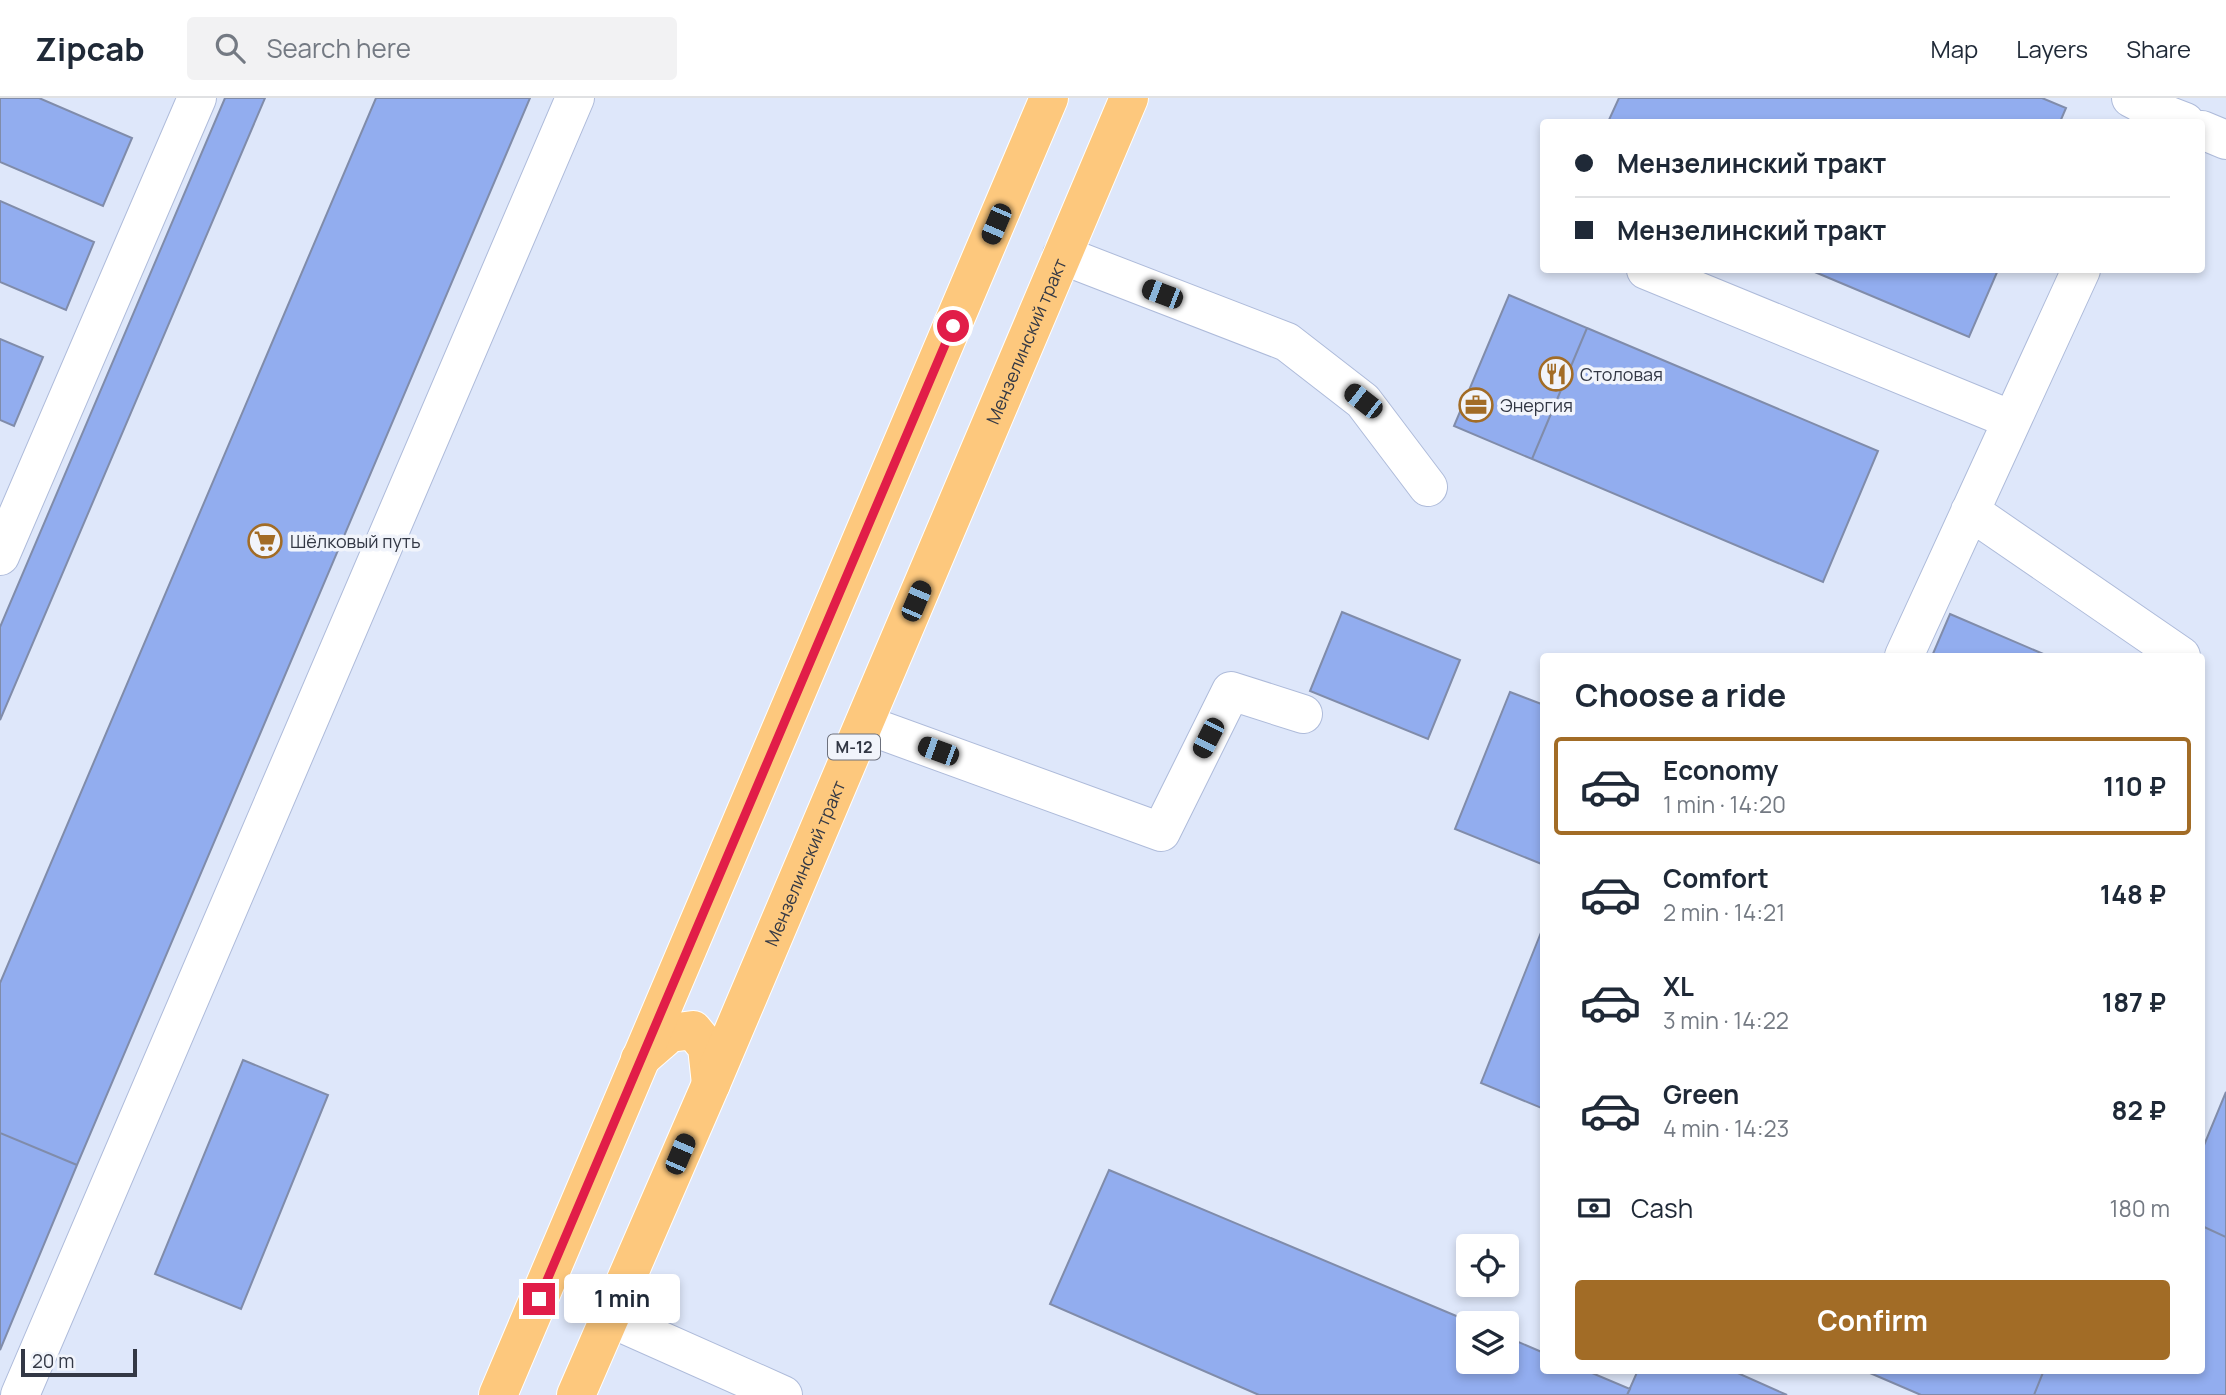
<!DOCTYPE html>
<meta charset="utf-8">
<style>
:root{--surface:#fff;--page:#f2f2f3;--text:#1f2937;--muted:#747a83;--line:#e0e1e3;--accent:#a26c26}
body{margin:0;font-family:Manrope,sans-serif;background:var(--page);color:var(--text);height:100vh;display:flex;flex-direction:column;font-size:26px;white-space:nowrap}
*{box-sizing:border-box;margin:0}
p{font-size:23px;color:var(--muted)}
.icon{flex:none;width:38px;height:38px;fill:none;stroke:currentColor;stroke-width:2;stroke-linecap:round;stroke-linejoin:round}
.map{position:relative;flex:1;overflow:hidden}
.details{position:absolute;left:1540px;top:555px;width:665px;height:721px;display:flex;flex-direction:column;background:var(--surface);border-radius:7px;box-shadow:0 4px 10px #0003}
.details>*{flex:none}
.hud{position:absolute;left:1540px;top:21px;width:665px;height:154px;border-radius:7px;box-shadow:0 4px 10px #0003;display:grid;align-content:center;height:154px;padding:0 35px;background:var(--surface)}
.tools{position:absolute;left:1456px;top:1136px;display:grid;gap:14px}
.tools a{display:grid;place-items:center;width:63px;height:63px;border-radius:7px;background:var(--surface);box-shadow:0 4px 10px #0003;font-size:35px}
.scale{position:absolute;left:21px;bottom:18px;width:116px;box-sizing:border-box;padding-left:7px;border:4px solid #333845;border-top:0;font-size:19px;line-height:24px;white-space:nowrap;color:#333845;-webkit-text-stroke:5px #f1f4fb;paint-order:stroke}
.end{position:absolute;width:32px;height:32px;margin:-16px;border:9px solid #e11d48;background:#fff;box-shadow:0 0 0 4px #fff}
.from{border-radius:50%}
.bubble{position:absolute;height:49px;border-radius:7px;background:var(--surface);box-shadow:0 4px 10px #0003;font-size:23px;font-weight:700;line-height:49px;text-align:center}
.car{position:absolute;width:21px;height:42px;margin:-21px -10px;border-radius:9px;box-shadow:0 0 5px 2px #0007;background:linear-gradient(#222 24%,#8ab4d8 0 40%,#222 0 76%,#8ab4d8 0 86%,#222 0)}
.hud b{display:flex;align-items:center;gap:24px;height:66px;font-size:26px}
.hud b+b{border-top:2px solid var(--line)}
.hud i{width:18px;height:18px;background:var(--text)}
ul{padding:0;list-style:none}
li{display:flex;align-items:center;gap:21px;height:98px;margin:0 14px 10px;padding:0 21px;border:4px solid transparent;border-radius:7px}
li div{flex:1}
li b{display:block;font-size:26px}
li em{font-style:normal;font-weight:700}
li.current{border-color:var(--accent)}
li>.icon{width:63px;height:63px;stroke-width:1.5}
h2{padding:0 35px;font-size:32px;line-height:84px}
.pay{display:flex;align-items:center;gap:18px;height:77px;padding:0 35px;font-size:26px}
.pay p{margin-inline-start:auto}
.primary-button{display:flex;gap:14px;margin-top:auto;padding:14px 35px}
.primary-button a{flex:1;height:80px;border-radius:7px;background:var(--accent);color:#fff;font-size:28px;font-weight:700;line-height:80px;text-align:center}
header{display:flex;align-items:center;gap:42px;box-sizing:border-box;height:98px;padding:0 35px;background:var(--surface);border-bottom:2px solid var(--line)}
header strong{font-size:33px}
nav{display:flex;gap:38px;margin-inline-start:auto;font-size:24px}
.search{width:490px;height:63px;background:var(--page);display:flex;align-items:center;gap:18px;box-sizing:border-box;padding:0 24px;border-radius:7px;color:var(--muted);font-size:26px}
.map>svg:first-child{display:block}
.building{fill:#92adef;stroke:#808caa;stroke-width:2}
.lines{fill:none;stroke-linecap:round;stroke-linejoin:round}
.minor-casing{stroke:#aebbda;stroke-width:40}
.major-casing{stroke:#fff;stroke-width:40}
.minor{stroke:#fff;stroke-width:38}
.major{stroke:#fdc87d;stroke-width:38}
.route{stroke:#e11d48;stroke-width:9}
.labels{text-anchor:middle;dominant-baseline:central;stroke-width:7;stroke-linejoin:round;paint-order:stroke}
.shield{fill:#f1f4fb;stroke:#6c707c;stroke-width:2}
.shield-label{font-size:16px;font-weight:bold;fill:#333845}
.street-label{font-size:18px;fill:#333845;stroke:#f1f4fb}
.poi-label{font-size:18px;fill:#333845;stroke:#f1f4fb;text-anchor:start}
</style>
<header>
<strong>Zipcab</strong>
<div class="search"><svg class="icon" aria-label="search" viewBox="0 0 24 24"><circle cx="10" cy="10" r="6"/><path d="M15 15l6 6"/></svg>Search here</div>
<nav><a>Map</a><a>Layers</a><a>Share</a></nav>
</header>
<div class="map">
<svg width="2226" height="1297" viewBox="0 0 2226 1297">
<rect width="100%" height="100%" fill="#dee7fa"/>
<path class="building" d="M0 0H39L132 40 103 108 0 64Z
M225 0H265L0 622V529Z
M376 0H530L77 1067 0 1035V885Z
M1619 0H2042L2066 10 2060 24H1608Z
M0 103 94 144 66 212 0 184Z
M1810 172H1998L1969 239Z
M1509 197 1587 230 1532 361 1454 328Z
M1587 230 1878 353 1823 484 1532 361Z
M0 241 43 259 14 328 0 322Z
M1342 514 1460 562 1428 641 1310 593Z
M1950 516 2048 558H1932Z
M1510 594 1544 607V767L1455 731Z
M1544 827V1011L1481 985Z
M243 962 328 997 241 1211 155 1176Z
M2226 994V1139L2202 1128V1052Z
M0 1035 77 1067 0 1252Z
M1109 1072 1473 1225H1468V1264H1507V1239L1544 1255V1272H1585L1630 1291 1627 1297H1259L1050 1206Z
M2202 1128 2226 1139V1297H2034L2044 1272H2202Z
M1638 1272H1731L1787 1297H1627Z
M1863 1272H2044L2034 1297H1921Z"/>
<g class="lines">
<defs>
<path id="minor" d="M2131 0 2154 12 2148 24
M2154 12 2185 24
M2202 32 2226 42
M1062 157 1287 244 1363 303 1428 389
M1646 172 2012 322
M1970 413 2181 558
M0 458 197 0
M1904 558 2081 172
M864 626 1161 734 1231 593 1303 616
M610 1220 783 1297
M20 1297 575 0"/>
<g id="major">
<path d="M640 961 670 935 693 932 707 949 711 986"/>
<path d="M498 1297 1049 0"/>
<path id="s1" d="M576 1297 711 986 1129 0"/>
</g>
</defs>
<use href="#minor" class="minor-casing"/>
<use href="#major" class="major-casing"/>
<use href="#minor" class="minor"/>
<use href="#major" class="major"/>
</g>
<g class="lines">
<path class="route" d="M539 1201 953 228"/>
</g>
<defs>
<symbol id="restaurant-ring" viewBox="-11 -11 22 22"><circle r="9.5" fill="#f1f4fb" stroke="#a26c26" stroke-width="1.5"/><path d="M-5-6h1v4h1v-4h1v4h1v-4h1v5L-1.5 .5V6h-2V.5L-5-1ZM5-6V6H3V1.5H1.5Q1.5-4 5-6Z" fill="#a26c26"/></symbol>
<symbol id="office-ring" viewBox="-11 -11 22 22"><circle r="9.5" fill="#f1f4fb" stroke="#a26c26" stroke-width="1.5"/><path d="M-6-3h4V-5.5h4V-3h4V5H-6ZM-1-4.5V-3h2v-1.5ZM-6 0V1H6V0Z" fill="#a26c26"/></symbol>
<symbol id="supermarket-ring" viewBox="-11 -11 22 22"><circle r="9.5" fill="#f1f4fb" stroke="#a26c26" stroke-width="1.5"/><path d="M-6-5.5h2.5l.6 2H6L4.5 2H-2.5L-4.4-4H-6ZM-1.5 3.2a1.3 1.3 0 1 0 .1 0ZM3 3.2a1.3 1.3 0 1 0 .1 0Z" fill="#a26c26"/></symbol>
</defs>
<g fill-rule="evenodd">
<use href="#restaurant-ring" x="1537" y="257" width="38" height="38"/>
<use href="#office-ring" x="1457" y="288" width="38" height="38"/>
<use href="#supermarket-ring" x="246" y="424" width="38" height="38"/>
</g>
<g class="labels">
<rect class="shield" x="828" y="636.5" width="52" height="25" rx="5"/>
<g class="shield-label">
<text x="854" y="649">М-12</text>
</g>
<g class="street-label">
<text stroke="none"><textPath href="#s1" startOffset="1146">Мензелинский тракт</textPath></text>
<text stroke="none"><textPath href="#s1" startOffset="579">Мензелинский тракт</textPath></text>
</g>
<g class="poi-label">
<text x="1580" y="276">Столовая</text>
<text x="1500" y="307">Энергия</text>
<text x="290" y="443">Шёлковый путь</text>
</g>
</g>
</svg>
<div class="tools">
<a><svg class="icon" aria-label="locate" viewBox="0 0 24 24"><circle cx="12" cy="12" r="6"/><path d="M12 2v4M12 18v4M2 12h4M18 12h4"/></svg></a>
<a><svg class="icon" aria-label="layers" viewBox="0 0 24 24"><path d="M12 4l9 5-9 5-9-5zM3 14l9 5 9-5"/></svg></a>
</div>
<div class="scale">20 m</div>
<i class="end from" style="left:953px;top:228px"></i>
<i class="end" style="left:539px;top:1201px"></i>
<div class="bubble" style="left:564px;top:1176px;width:116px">1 min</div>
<i class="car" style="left:996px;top:126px;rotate:203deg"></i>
<i class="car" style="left:1162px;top:196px;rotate:291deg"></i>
<i class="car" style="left:1363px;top:303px;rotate:308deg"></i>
<i class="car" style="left:916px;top:503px;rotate:23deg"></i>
<i class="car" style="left:1208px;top:640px;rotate:207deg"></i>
<i class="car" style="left:938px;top:653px;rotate:290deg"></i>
<i class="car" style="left:680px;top:1056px;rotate:23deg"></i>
<div class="hud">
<b><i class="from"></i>Мензелинский тракт</b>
<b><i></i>Мензелинский тракт</b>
</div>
<section class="details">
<h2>Choose a ride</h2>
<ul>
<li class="current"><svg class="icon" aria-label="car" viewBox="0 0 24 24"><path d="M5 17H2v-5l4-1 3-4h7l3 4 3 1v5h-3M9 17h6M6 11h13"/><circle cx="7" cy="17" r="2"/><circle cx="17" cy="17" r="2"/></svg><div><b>Economy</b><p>1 min · 14:20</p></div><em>110 ₽</em></li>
<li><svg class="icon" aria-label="car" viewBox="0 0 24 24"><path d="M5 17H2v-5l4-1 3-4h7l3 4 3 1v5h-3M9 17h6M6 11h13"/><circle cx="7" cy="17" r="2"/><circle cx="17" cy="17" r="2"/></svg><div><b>Comfort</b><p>2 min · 14:21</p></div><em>148 ₽</em></li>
<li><svg class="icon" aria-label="car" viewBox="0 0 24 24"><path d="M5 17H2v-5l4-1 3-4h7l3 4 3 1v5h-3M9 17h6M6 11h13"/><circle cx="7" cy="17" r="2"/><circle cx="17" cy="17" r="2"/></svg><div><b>XL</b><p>3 min · 14:22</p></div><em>187 ₽</em></li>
<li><svg class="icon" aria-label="car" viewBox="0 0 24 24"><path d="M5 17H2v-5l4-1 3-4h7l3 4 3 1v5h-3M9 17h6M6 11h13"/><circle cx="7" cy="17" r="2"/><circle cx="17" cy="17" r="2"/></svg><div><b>Green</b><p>4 min · 14:23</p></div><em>82 ₽</em></li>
</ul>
<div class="pay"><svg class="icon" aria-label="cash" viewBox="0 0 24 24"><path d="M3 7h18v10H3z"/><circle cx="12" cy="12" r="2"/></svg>Cash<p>180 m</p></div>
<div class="primary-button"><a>Confirm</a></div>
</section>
</div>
